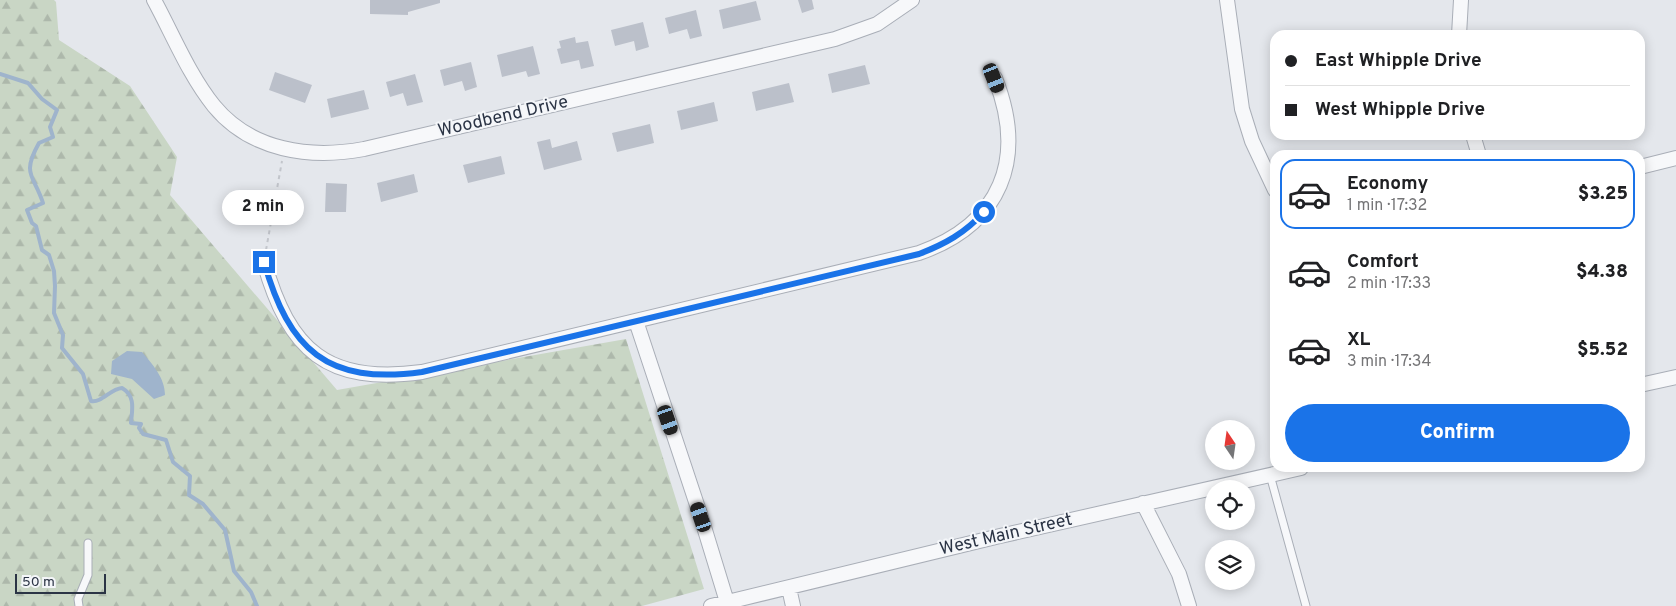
<!DOCTYPE html>
<meta charset="utf-8">
<style>
:root{--surface:#fff;--page:#f6f6f6;--text:#202124;--muted:#757577;--line:#e0e0e0;--accent:#1a73e8}
body{margin:0;font-family:Overpass,sans-serif;background:var(--page);color:var(--text);height:100vh;display:flex;flex-direction:column;font-size:19px;white-space:nowrap}
*{box-sizing:border-box;margin:0}
p{font-size:16px;color:var(--muted)}
.icon{flex:none;width:28px;height:28px;fill:none;stroke:currentColor;stroke-width:2;stroke-linecap:round;stroke-linejoin:round}
.map{position:relative;flex:1;overflow:hidden}
.panel{position:absolute;left:1270px;top:150px;width:375px;height:322px;display:flex;flex-direction:column;background:var(--surface);border-radius:15px;box-shadow:0 2px 12px #0003}
.panel>*{flex:none}
.banner{position:absolute;left:1270px;top:30px;width:375px;height:110px;border-radius:15px;box-shadow:0 2px 12px #0003;display:grid;align-content:center;height:110px;padding:0 15px;background:var(--surface)}
.needle{width:32px;rotate:347deg}
.fabs{position:absolute;left:1205px;top:420px;display:grid;gap:10px}
.fabs a{display:grid;place-items:center;width:50px;height:50px;border-radius:50%;background:var(--surface);box-shadow:0 2px 12px #0003;font-size:25px}
.scale{position:absolute;left:15px;bottom:12px;width:91px;box-sizing:border-box;padding-left:5px;border:2px solid #2b3445;border-top:0;font-size:14px;line-height:18px;white-space:nowrap;color:#2b3445;-webkit-text-stroke:4px #f4f6f9;paint-order:stroke}
.end{position:absolute;width:22px;height:22px;margin:-11px;border:6px solid #1a73e8;background:#fff;box-shadow:0 0 0 2px #fff}
.from{border-radius:50%}
.bubble{position:absolute;height:35px;border-radius:18px;background:var(--surface);box-shadow:0 2px 12px #0003;font-size:16px;font-weight:800;line-height:35px;text-align:center}
.car{position:absolute;width:15px;height:30px;margin:-15px -8px;border-radius:6px;box-shadow:0 0 4px 1px #0007;background:linear-gradient(#222 24%,#8ab4d8 0 40%,#222 0 76%,#8ab4d8 0 86%,#222 0)}
.banner b{display:flex;align-items:center;gap:18px;height:48px;font-size:19px}
.banner b+b{border-top:1px solid var(--line)}
.banner i{width:12px;height:12px;background:var(--text)}
ul{padding:9px 0 0;list-style:none}
li{display:flex;align-items:center;gap:15px;height:70px;margin:0 10px 8px;padding:0 5px;border:2px solid transparent;border-radius:15px}
li div{flex:1}
li b{display:block;font-size:19px}
li em{font-style:normal;font-weight:800}
li.on{border-color:var(--accent)}
li>.icon{width:45px;height:45px;stroke-width:1.5}
.primary-button{display:flex;gap:10px;margin-top:auto;padding:10px 15px}
.primary-button a{flex:1;height:58px;border-radius:30px;background:var(--accent);color:#fff;font-size:20px;font-weight:800;line-height:58px;text-align:center}
.map>svg:first-child{display:block}
.forest{fill:url(#forest-firs)}
.water{fill:#9fb4cc}
.lines{fill:none;stroke-linecap:round;stroke-linejoin:round}
.stream{stroke:#9fb4cc;stroke-width:4}
.building{fill:#bbc0ca}
.service-casing{stroke:#a9aeb7;stroke-width:9}
.minor-casing{stroke:#a9aeb7;stroke-width:16}
.path{stroke:#c2c5cb;stroke-width:2;stroke-dasharray:4 4;stroke-linecap:butt}
.service{stroke:#f7f8fa;stroke-width:7}
.minor{stroke:#f7f8fa;stroke-width:14}
.route{stroke:#1a73e8;stroke-width:6}
.labels{text-anchor:middle;dominant-baseline:central;stroke-width:4;stroke-linejoin:round;paint-order:stroke}
.street-label{font-size:18px;fill:#2b3445;stroke:#f4f6f9}
</style>
<div class="map">
<svg width="1676" height="606" viewBox="0 0 1676 606">
<defs>
<pattern id="forest-firs" width="22" height="20" patternUnits="userSpaceOnUse" patternTransform="scale(1.25)"><rect width="22" height="20" fill="#c9d6c5"/><path d="M5 1l3.5 6h-7zM16 11l3.5 6h-7z" fill="#adb8ab"/></pattern>
</defs>
<rect width="100%" height="100%" fill="#e4e7ec"/>
<path class="forest" d="M0 0H54L56 2 59 40 130 86 177 157 170 195 337 390 626 339 704 589 642 606H0Z"/>
<path class="water" d="M127 351 142 352C153 365 165 378 165 395L154 399 132 379 111 374 112 361Z"/>
<g class="lines">
<path class="stream" d="M0 74 28 83 42 99 57 110 50 127 53 137 39 143C21 175 34 175 43 203L27 210 32 223 36 226 42 250 49 255 54 271 55 286 54 313 63 335 62 348 83 374 91 401C102 403 110 389 122 388 136 396 132 410 131 423L141 424 139 428 143 434 166 440 173 462 190 476 189 495 203 504 225 530 234 571 251 592 257 606"/>
</g>
<path class="building" d="M370 0H440V3L408 12V15L370 14Z
M798 0H812L814 9 802 13Z
M756 1 761 20 723 29 719 10Z
M696 10 702 36 690 39 687 29 669 34 665 18Z
M643 22 649 47 636 51 634 41 615 46 611 30Z
M575 37 576 43 588 41 594 66 581 69 579 60 561 64 557 49 561 48 559 41Z
M533 46 540 74 528 77 526 71 502 77 497 55Z
M471 62 477 87 465 91 462 81 444 86 440 70Z
M865 65 870 84 832 93 828 74Z
M275 72 312 85 305 103 269 90Z
M415 74 423 102 407 106 403 93 390 97 386 82Z
M789 83 794 102 756 111 752 92Z
M364 90 369 109 331 118 327 99Z
M714 102 718 121 681 130 677 111Z
M650 124 654 143 617 152 612 133Z
M550 139 552 148 577 141 582 160 544 170 537 142Z
M501 156 505 174 468 183 463 165Z
M414 174 418 192 381 202 377 183Z
M326 183 347 184 346 212H325Z"/>
<g class="lines">
<defs>
<path id="service" d="M1270 475 1306 606
M79 606 78 599 88 575V543"/>
<path id="minor" d="M154 0C173 35 189 75 214 106 251 151 310 159 364 149L835 39 877 24 912 0
M1227 0 1242 109 1252 141 1275 190
M1459 35 1461 0
M1473 135 1479 155
M1640 167 1676 158
M264 262C289 351 328 385 422 372L919 253C1001 224 1027 159 995 78
M636 321 701 517 727 602
M1640 385 1676 377
M1143 503 1179 574 1189 606
M789 588 793 606
M711 606 1000 536 1301 468"/>
</defs>
<use href="#service" class="service-casing"/>
<use href="#minor" class="minor-casing"/>
<path class="path" d="M266 250 282 161"/>
<use href="#service" class="service"/>
<use href="#minor" class="minor"/>
</g>
<g class="lines">
<path class="route" d="M264 262C289 350 327 385 422 372L919 254C945 244 965 233 984 212"/>
</g>
<g class="labels">
<g class="street-label">
<text transform="translate(503 117) rotate(-13)">Woodbend Drive</text>
<text transform="translate(1006 535) rotate(-13)">West Main Street</text>
</g>
</g>
</svg>
<div class="fabs">
<a><svg class="needle" viewBox="-14 -14 28 28"><path d="M0-13l5 13h-10z" fill="#e53935"/><path d="M0 13l5-13h-10z" fill="#757577"/></svg></a>
<a><svg class="icon" aria-label="locate" viewBox="0 0 24 24"><circle cx="12" cy="12" r="6"/><path d="M12 2v4M12 18v4M2 12h4M18 12h4"/></svg></a>
<a><svg class="icon" aria-label="layers" viewBox="0 0 24 24"><path d="M12 4l9 5-9 5-9-5zM3 14l9 5 9-5"/></svg></a>
</div>
<div class="scale">50 m</div>
<i class="end from" style="left:984px;top:212px"></i>
<i class="end" style="left:264px;top:262px"></i>
<div class="bubble" style="left:222px;top:190px;width:82px">2 min</div>
<i class="car" style="left:994px;top:78px;rotate:158deg"></i>
<i class="car" style="left:668px;top:420px;rotate:161deg"></i>
<i class="car" style="left:701px;top:517px;rotate:341deg"></i>
<div class="banner">
<b><i class="from"></i>East Whipple Drive</b>
<b><i></i>West Whipple Drive</b>
</div>
<section class="panel">
<ul>
<li class="on"><svg class="icon" aria-label="car" viewBox="0 0 24 24"><path d="M5 17H2v-5l4-1 3-4h7l3 4 3 1v5h-3M9 17h6M6 11h13"/><circle cx="7" cy="17" r="2"/><circle cx="17" cy="17" r="2"/></svg><div><b>Economy</b><p>1 min · 17:32</p></div><em>$3.25</em></li>
<li><svg class="icon" aria-label="car" viewBox="0 0 24 24"><path d="M5 17H2v-5l4-1 3-4h7l3 4 3 1v5h-3M9 17h6M6 11h13"/><circle cx="7" cy="17" r="2"/><circle cx="17" cy="17" r="2"/></svg><div><b>Comfort</b><p>2 min · 17:33</p></div><em>$4.38</em></li>
<li><svg class="icon" aria-label="car" viewBox="0 0 24 24"><path d="M5 17H2v-5l4-1 3-4h7l3 4 3 1v5h-3M9 17h6M6 11h13"/><circle cx="7" cy="17" r="2"/><circle cx="17" cy="17" r="2"/></svg><div><b>XL</b><p>3 min · 17:34</p></div><em>$5.52</em></li>
</ul>
<div class="primary-button"><a>Confirm</a></div>
</section>
</div>
